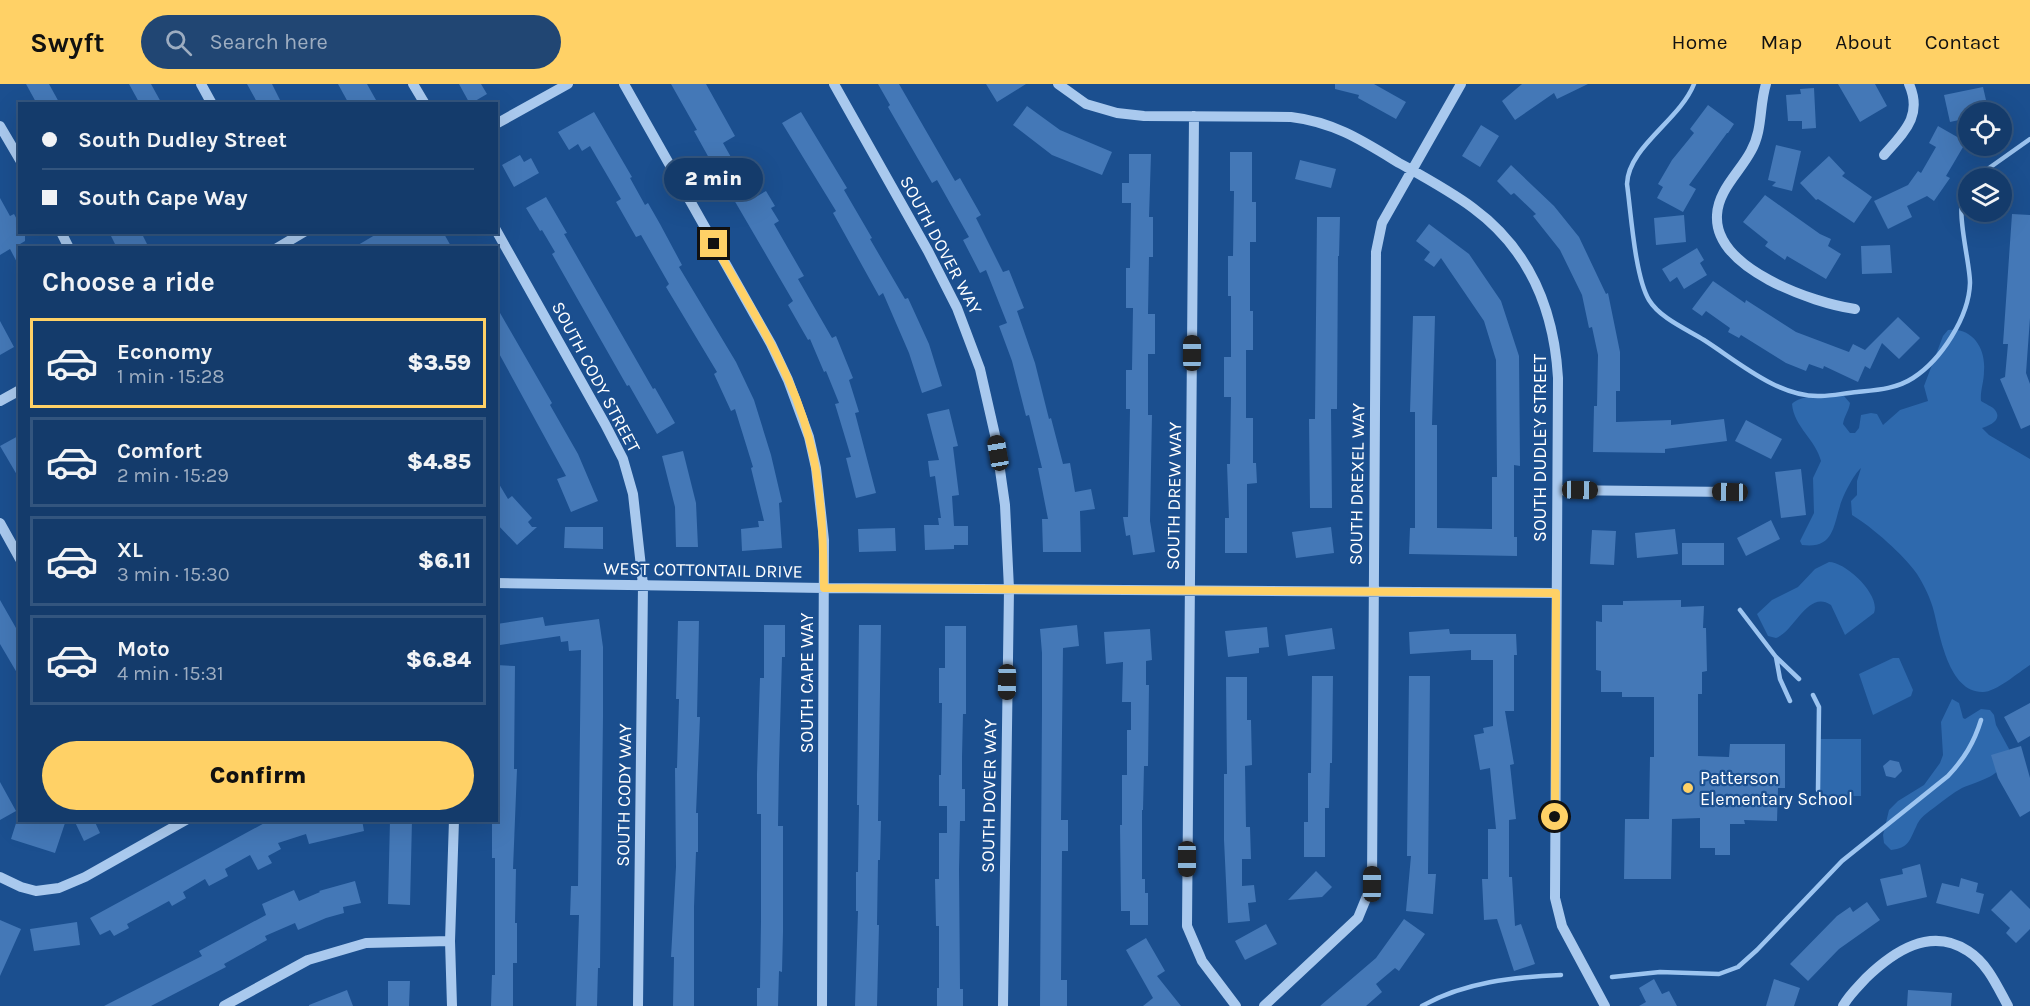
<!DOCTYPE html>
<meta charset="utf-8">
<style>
:root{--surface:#143b6b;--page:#214673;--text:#f1f3f6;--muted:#9dadc1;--line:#33557e;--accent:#ffd166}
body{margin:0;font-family:Karla,sans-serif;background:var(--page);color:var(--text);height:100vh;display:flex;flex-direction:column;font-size:22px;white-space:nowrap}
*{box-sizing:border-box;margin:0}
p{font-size:20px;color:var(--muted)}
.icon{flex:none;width:33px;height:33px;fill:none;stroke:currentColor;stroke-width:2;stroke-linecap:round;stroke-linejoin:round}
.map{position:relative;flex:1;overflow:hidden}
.details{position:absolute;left:18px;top:162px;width:480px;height:576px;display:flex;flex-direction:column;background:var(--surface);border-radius:0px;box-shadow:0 6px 24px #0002,0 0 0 2px var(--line)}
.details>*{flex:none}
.banner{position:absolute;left:18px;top:18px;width:480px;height:132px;border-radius:0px;box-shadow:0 6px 24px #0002,0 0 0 2px var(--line);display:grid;align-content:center;height:132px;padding:0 24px;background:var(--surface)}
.tools{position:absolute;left:1958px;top:18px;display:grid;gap:12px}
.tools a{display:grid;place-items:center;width:54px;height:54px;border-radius:50%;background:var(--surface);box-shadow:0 6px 24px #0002,0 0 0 2px var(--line);font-size:30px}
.end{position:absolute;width:27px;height:27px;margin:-14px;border:8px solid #ffd166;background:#111;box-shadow:0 0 0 3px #111}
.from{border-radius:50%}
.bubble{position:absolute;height:42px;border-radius:21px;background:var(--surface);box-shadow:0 6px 24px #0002,0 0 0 2px var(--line);font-size:20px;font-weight:800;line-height:42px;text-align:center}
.car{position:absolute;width:18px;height:36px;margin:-18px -9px;border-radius:8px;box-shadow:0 0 4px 2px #0007;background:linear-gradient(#222 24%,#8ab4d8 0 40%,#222 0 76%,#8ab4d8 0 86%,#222 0)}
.banner b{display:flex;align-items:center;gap:21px;height:57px;font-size:22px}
.banner b+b{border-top:2px solid var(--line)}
.banner i{width:15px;height:15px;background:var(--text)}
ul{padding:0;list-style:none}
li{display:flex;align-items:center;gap:18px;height:90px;margin:0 12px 9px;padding:0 12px;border:3px solid var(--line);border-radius:0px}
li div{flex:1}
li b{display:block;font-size:22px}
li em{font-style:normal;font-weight:800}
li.selected{border-color:var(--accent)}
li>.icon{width:54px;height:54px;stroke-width:1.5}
h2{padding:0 24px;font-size:27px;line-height:72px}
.primary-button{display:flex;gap:12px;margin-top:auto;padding:12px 24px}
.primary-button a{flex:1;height:69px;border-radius:36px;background:var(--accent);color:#111;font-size:24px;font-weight:800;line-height:69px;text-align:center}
header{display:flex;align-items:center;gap:36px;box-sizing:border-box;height:84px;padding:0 30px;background:var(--accent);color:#111}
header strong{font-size:28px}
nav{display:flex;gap:33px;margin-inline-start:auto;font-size:21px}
.search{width:420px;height:54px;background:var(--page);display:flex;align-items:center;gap:15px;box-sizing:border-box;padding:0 21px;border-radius:33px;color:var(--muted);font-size:22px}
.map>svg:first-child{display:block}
.green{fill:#2e69ad}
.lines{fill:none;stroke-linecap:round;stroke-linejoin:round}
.stream{stroke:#9cc4f0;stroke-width:4.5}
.building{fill:#4478b7}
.minor{stroke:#a9c9ee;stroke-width:10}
.route{stroke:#ffd166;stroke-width:8}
.poi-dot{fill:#ffd166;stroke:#1b4f8f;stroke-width:2}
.labels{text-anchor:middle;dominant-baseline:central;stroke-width:4.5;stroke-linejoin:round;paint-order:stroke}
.street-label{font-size:18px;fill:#fff;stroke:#1b4f8f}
.poi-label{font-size:18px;fill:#fff;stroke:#1b4f8f;text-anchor:start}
</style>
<header>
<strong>Swyft</strong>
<div class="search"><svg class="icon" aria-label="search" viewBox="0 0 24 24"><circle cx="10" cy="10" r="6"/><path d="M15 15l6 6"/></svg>Search here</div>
<nav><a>Home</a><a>Map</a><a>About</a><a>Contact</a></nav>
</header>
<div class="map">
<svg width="2030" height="922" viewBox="0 0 2030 922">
<rect width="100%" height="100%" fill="#1b4f8f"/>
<path class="green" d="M1948 246C1973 243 1986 265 1984 287 1984 298 1980 307 1981 317 1985 320 1992 322 1995 326 2003 336 1989 342 1982 344L1989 351 2030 375V581C2019 588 1996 608 1983 608 1949 609 1940 552 1934 528 1931 515 1924 501 1917 490 1904 471 1872 443 1852 431L1851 417 1857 411V397L1861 384C1854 390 1843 411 1840 422 1833 444 1833 465 1802 461L1800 457 1814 429 1813 394 1821 377C1816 356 1794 343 1792 320 1800 310 1832 311 1844 312L1850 319C1849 327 1844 332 1843 340L1850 349H1855L1859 344 1861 331 1871 329 1877 330 1883 341 1900 326 1928 317 1924 302 1943 252Z
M1829 478C1846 478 1881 511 1874 529L1845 551 1831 521C1808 505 1795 547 1776 554L1768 552 1757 530 1772 516 1798 503 1815 485Z
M1893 574H1899L1913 606 1911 612 1873 631 1859 590Z
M1952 615 1959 619 1963 634 1965 635 1981 625 1990 626 1994 631 1996 641 2009 665C2003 693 1986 694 1962 704 1953 709 1944 716 1935 723 1928 728 1919 734 1916 743 1909 757 1909 764 1891 766L1884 759 1883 751 1889 726 1898 717 1924 701 1940 679 1943 671 1941 638Z
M1820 655H1861V712H1820Z"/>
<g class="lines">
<path class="stream" d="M1694 0C1680 36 1628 63 1627 100 1631 129 1635 193 1649 216 1660 234 1686 245 1704 256 1737 277 1779 314 1821 312 1832 312 1845 309 1857 308 1877 306 1896 305 1913 294 1941 276 1969 233 1970 199 1970 175 1952 119 1968 101
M1975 94 2030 55
M1740 526 1776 573 1799 595
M1776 573 1780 595 1790 617
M1813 611 1819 623 1818 706
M1612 893 1660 888 1719 890 1738 883 1757 866 1842 777 1948 692C1964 675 1974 659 1981 636
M1422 922C1464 898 1514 893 1561 891"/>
</g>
<path class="building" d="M26 0H49L60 20H37Z
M129 0H151L162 20H140Z
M247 0H272L282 20H258Z
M338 0H367L376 16 370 20H349Z
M459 0H481L487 10 470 20Z
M671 0H706L735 52 723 59 754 114 766 107 775 122 771 124 779 137 774 140 804 192 798 195 832 254 836 252 853 294 849 296 859 328 855 329 876 409 856 414 846 374 851 373 835 320 839 319 826 287 824 288 810 255 808 256 788 221 793 217 730 109 727 110 707 75 709 74 694 47 697 46Z
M878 0H899L955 97 960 94 981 131 976 134 1003 188 1009 186 1024 224 1017 227 1035 279 1049 335 1051 334 1063 380 1070 379 1075 408 1091 405 1095 425 1080 427 1081 468H1043L1042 435H1048L1038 384H1042L1029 331 1026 332 1012 277 999 242 1007 239 986 186 980 189 963 156 969 153 937 96 932 99 888 23 890 21Z
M986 0H1026L997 18Z
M1335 0H1374L1406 18 1396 35 1358 14 1359 11 1335 5Z
M1522 0H1588L1557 15 1554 9 1515 36 1502 17Z
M1838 0H1875L1887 22 1860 38Z
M1983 3 1986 16 1976 18 1979 28H1968V34L1950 38 1944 11Z
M1814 4 1816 44 1802 45V37H1788L1786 11 1801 10 1800 5Z
M1708 21 1734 40 1728 49H1725H1727L1689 101 1696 105 1683 128 1657 114 1663 103 1658 100 1672 76 1694 49 1690 45Z
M1027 22 1060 46 1112 68 1102 91 1052 71 1013 41Z
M594 28 632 93 630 94 645 121 648 119 660 140 682 181 679 183 736 278 754 316 771 371 782 418 779 419 782 464 742 467 741 445 759 443 758 437H764L751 384 753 383 735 325 731 327 714 290 717 288 666 203 669 200 641 151 636 153 616 118 621 115 590 62 582 67 578 60 569 66 558 48Z
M801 28 847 104 844 106 872 154 870 155 905 215 908 214 929 260 942 302 922 309 909 269 883 209 879 212 833 129 836 127 782 39Z
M1481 41 1499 52 1480 83 1462 72Z
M1938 42 1966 58 1946 92 1950 94 1934 117 1927 112 1907 122 1912 133 1888 145 1874 117 1908 101 1918 87 1921 89 1936 63 1929 59Z
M1776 61 1801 67 1792 107 1772 102 1776 98 1768 96Z
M1230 68H1252V118H1256V158H1250V227H1253V266H1246V334H1253V379H1256L1257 399 1247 400V469H1225V434H1229L1227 380H1230L1231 313H1224V273H1231V212H1228V172H1233L1234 107H1230Z
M1129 70H1151L1149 133H1153V173H1149L1148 230H1155V270H1148V331H1152L1150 437 1155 468 1133 471 1130 451 1126 452 1123 433H1128L1130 325H1126V286H1132L1133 224H1126V184H1130L1131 119H1122V99H1129Z
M520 71 524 78 531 74 539 89 514 103 502 81Z
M1829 72 1845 89 1842 92 1872 113 1854 139 1818 115 1816 116 1800 99Z
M1300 76 1336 85 1331 104 1295 95Z
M1511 81 1554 122 1579 153 1606 210 1608 209 1620 268V307H1616V338L1671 336V341L1724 335 1727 357 1665 365V369L1593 368 1594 322H1597L1598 271 1592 243 1589 244 1582 211 1560 166 1533 132 1536 130 1514 109 1511 111 1497 97Z
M1765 111 1820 150 1831 155 1828 162 1841 170 1826 195 1787 172 1785 176 1765 162 1768 158 1743 138Z
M546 113 567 149 564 150 653 305 655 304 675 339 657 350 629 301 627 302 552 170 555 168 542 146 540 147 526 124Z
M0 114 10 132 14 130 20 141V148H23L25 152V157L20 160V184L10 165 0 171Z
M2012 130 2030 131V234L2026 289 2030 300V341L2021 345 2000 295 2005 293 2008 260H2003Z
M1684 131 1686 158 1656 161 1654 134Z
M1317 133H1340L1339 172H1338L1337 325H1331L1332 424H1310L1309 335H1315Z
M1429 140 1469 170 1501 217 1519 272 1520 382 1514 381V453H1517V472L1409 470 1410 444H1415V328H1410L1413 232H1435L1432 341H1437V444L1492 445V393H1497L1496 276 1484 237 1441 174 1434 183 1424 176 1430 168 1416 157Z
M109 148H141L149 164H117Z
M380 148H443L452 164H353Z
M1890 161 1892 189 1862 190 1861 162Z
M1697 164 1704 176 1700 179 1707 191 1684 205 1677 193 1670 198 1662 185Z
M1713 197 1745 219 1746 216 1796 248 1849 268 1853 260 1865 266 1898 233 1920 254 1899 275 1882 259 1870 285 1865 282 1858 298 1824 282 1823 285 1809 280 1806 287 1786 279 1741 251 1739 254 1728 248 1730 244 1706 227 1702 232 1692 225Z
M496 222 552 319 550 321 578 370 598 417 571 428 557 395 566 392 496 264Z
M0 237 14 263 0 271Z
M949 325 958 362 953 363 959 411 952 412 954 442H968V461H954V465L925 466 924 441H939L938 434H941L935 392 930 393 928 377 939 376 927 330Z
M1746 336 1782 355 1771 375 1735 357Z
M20 351V396L0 362Z
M683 367 696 419 698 463H676L675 423 662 372Z
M1801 385 1806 431 1781 434 1775 388Z
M496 395 508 415 512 412 532 434 528 438 532 443H537L517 461 496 439Z
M1771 436 1780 455 1746 472 1737 454Z
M565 443H603V465L564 464Z
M1331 443 1334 469 1296 474 1292 448Z
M895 444 896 467 859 468 858 445Z
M1675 445 1678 470 1637 474 1635 449Z
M1592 446 1616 447 1614 481 1590 480Z
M1682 459H1724V481H1682Z
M0 516 20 551V594L0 560Z
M1681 516V523L1704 522 1703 544H1706L1707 587 1702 588V610H1698V672L1729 673 1730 660H1785V704H1778L1777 737 1744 736 1745 740H1730V771H1715V764H1700V734L1672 735 1671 795H1624L1625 735H1649L1650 673H1654V613H1622V608H1601V587L1596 586V537L1602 538V521H1623V517Z
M543 533 545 542 599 535 603 563V633L600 884H598L597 922H576L579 831H570L571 802H578L581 566 569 567 568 557 561 558 560 552 500 561 497 540Z
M678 537H699L697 633H700L696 729H698V768H696L694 823V922H673L674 873H671L676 783 675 684H677L679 615H676Z
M764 541H785V573H782L779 681 778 742H783V848L782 888 779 887 778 922H757V904H760L761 837V730H757V690L760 594H764Z
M859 541H881L878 737H881L880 776H878L877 841H879L877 922H855L858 827H856V788H858L859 721H857Z
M1077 541 1079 562 1063 564 1061 736H1068V767H1062L1061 896H1067V922H1040L1042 625V569L1040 545Z
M945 542H966V630H963L962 673V705H965V737H960L959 785 960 905H963V922H937V904H939V842H936L935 795H939V749H947V722H939V691H941L942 619H939V584H945Z
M1267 543 1269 563 1259 564V569L1228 573 1225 547Z
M1332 544 1335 565 1288 572 1285 551Z
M1150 545 1152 576 1146 577V601H1149L1148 682H1144L1143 726H1142V795H1145V809H1148V841H1130V827H1121L1120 741H1122V691H1127V646H1131V618H1122L1123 578 1106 580 1104 548Z
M1449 545 1450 550H1516L1517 571H1514V627H1505L1514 680 1510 681 1516 735 1509 736V793H1512L1515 842 1521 840 1535 880 1514 887 1497 835 1484 836 1482 795H1488V745H1496L1490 684 1480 686 1474 651 1484 649 1483 644 1493 642V576H1471V566L1410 570 1409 548Z
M496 581 515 582 514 685H517L513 785H516L515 839H517V879H513V922H491L492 891H495V774H492V736H496Z
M1312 592H1333L1332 679H1330L1329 724H1325V773H1304V738H1308V689H1311Z
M1409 592H1430L1428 790H1436L1433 830 1406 827 1411 772H1407Z
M1226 593H1247V636H1251L1252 681 1245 682 1246 743H1250L1251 775H1242V802L1254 801 1256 818 1248 819 1250 837 1228 839 1224 756V690H1227Z
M2030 619V652L2018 659 2004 633Z
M2021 662 2030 694V727L2020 733 1998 694 1991 671Z
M1890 676 1899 678 1902 687 1895 694 1886 692 1883 682Z
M0 698 16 727 0 736Z
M18 733 20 736H66L55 769 11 755Z
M74 736H94L100 749 84 757Z
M270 736H362L364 747 309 760 306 750 278 759 281 765 268 772 272 779 258 786 250 771 225 785 228 792 209 802 205 795 183 808 186 814 172 822 169 817 127 840 129 844 114 852 110 846 100 851 90 834Z
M390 736H412L410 821 388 820Z
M1920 780 1927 813 1887 822 1880 795 1903 790 1902 785Z
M1316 787 1332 803 1322 813 1288 816Z
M1961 794 1978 799 1976 808 1984 810 1979 830 1936 819 1942 799 1959 803Z
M355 797 361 819 343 823 344 829 326 834 298 846 295 839 265 852 267 856 224 880 226 883 151 922H104L202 872 199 867 266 831 262 820 294 806 299 817 320 808 319 807Z
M2011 806 2030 825V845L2016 859 2006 849 2010 844 1991 826Z
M1867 818 1880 836 1839 865 1808 897 1790 880 1837 832 1850 823 1853 828Z
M1404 835 1425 850 1399 887 1395 884 1376 900 1382 908 1366 922H1320L1376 874Z
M0 836 21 845 0 892Z
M77 838 80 861 34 867 30 845Z
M1266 840 1277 860 1245 876 1235 857Z
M1146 854 1165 887 1157 892 1181 922H1143L1153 914 1126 866Z
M1654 895 1662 910 1669 907 1677 922H1639L1646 918 1639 904Z
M1774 895 1800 904 1794 922H1766Z
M388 897H410L409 922H388Z
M347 906 353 922H309V921Z
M1908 906 1952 909 1951 922H1907Z"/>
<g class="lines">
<path class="minor" d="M201 0 212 20
M413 0 425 20
M624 0 771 260 788 296 809 353 816 384 824 456 822 922
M834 0 928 167 957 224 980 285 995 351 1005 421 1009 505 1003 922
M1058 0 1086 20 1117 29 1144 32 1291 33C1334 38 1363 57 1399 79 1424 93 1450 107 1473 124 1530 166 1554 225 1558 294L1555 814 1562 842 1605 922
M1766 0C1759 22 1763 46 1751 67 1740 88 1718 106 1717 131 1714 185 1813 219 1855 225
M1194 32 1187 842 1202 877 1236 922
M496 40 568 0
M0 42 20 76
M1884 71C1904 48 1923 32 1909 0
M496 146 605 340 623 375 633 410 643 501 638 922
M61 148 69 164
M277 164 304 148
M0 317 20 306
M1558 406 1730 408
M0 439 20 475
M496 499 824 504 1556 509
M0 793 21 803 36 807 59 804 85 793 186 736
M224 922 308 876 366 859 450 857
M452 922 450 857 454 736
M1264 922 1358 834 1372 800 1376 168 1382 139 1461 0
M1843 922C1849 911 1858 903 1866 894 1893 868 1930 842 1968 867 1988 880 1997 902 2008 922"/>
</g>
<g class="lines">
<path class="route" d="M714 160C749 222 791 284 809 354 822 403 823 454 824 504L1556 509 1555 733"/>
</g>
<circle class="poi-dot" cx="1688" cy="704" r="6"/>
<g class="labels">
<g class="street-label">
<text transform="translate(941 161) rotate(62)">SOUTH DOVER WAY</text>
<text transform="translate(596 293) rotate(62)">SOUTH CODY STREET</text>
<text transform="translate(1540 364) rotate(-90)">SOUTH DUDLEY STREET</text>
<text transform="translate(1357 400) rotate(-89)">SOUTH DREXEL WAY</text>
<text transform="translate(1174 412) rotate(-89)">SOUTH DREW WAY</text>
<text transform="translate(703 486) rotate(1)">WEST COTTONTAIL DRIVE</text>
<text transform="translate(807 599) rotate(-90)">SOUTH CAPE WAY</text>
<text transform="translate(624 711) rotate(-89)">SOUTH CODY WAY</text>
<text transform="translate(989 712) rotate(-89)">SOUTH DOVER WAY</text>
</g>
<g class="poi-label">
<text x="1700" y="694">Patterson<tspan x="1700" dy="21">Elementary School</tspan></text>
</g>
</g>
</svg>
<div class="tools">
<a><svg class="icon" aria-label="locate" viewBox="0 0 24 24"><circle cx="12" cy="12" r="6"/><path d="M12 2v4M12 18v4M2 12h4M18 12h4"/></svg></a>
<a><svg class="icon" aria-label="layers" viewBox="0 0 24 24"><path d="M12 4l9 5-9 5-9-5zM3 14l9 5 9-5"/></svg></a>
</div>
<i class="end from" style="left:1555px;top:733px"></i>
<i class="end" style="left:714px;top:160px"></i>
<div class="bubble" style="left:664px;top:74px;width:99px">2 min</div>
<i class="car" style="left:1192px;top:269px;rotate:0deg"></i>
<i class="car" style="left:998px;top:369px;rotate:350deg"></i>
<i class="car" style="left:1580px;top:406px;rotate:91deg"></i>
<i class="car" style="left:1730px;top:408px;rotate:271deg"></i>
<i class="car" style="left:1007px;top:598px;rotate:181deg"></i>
<i class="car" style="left:1187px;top:775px;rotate:180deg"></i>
<i class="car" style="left:1372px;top:800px;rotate:0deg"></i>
<div class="banner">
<b><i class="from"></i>South Dudley Street</b>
<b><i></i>South Cape Way</b>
</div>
<section class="details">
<h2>Choose a ride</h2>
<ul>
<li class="selected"><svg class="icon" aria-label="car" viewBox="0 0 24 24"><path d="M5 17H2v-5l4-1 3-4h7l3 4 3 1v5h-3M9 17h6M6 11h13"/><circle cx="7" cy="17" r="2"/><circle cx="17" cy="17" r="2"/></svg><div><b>Economy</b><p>1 min · 15:28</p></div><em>$3.59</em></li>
<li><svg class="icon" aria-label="car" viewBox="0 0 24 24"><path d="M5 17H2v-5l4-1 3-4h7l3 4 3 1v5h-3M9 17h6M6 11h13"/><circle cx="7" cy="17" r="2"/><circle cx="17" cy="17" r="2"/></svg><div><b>Comfort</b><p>2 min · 15:29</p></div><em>$4.85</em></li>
<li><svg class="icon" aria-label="car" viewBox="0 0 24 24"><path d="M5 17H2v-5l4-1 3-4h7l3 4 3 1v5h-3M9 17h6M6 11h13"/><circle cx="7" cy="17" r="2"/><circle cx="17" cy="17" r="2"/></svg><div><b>XL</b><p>3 min · 15:30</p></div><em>$6.11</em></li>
<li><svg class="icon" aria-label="car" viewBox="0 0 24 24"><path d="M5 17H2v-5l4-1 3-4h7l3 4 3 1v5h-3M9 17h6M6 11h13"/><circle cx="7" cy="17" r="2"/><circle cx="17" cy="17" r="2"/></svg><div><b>Moto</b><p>4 min · 15:31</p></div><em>$6.84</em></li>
</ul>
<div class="primary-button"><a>Confirm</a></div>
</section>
</div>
